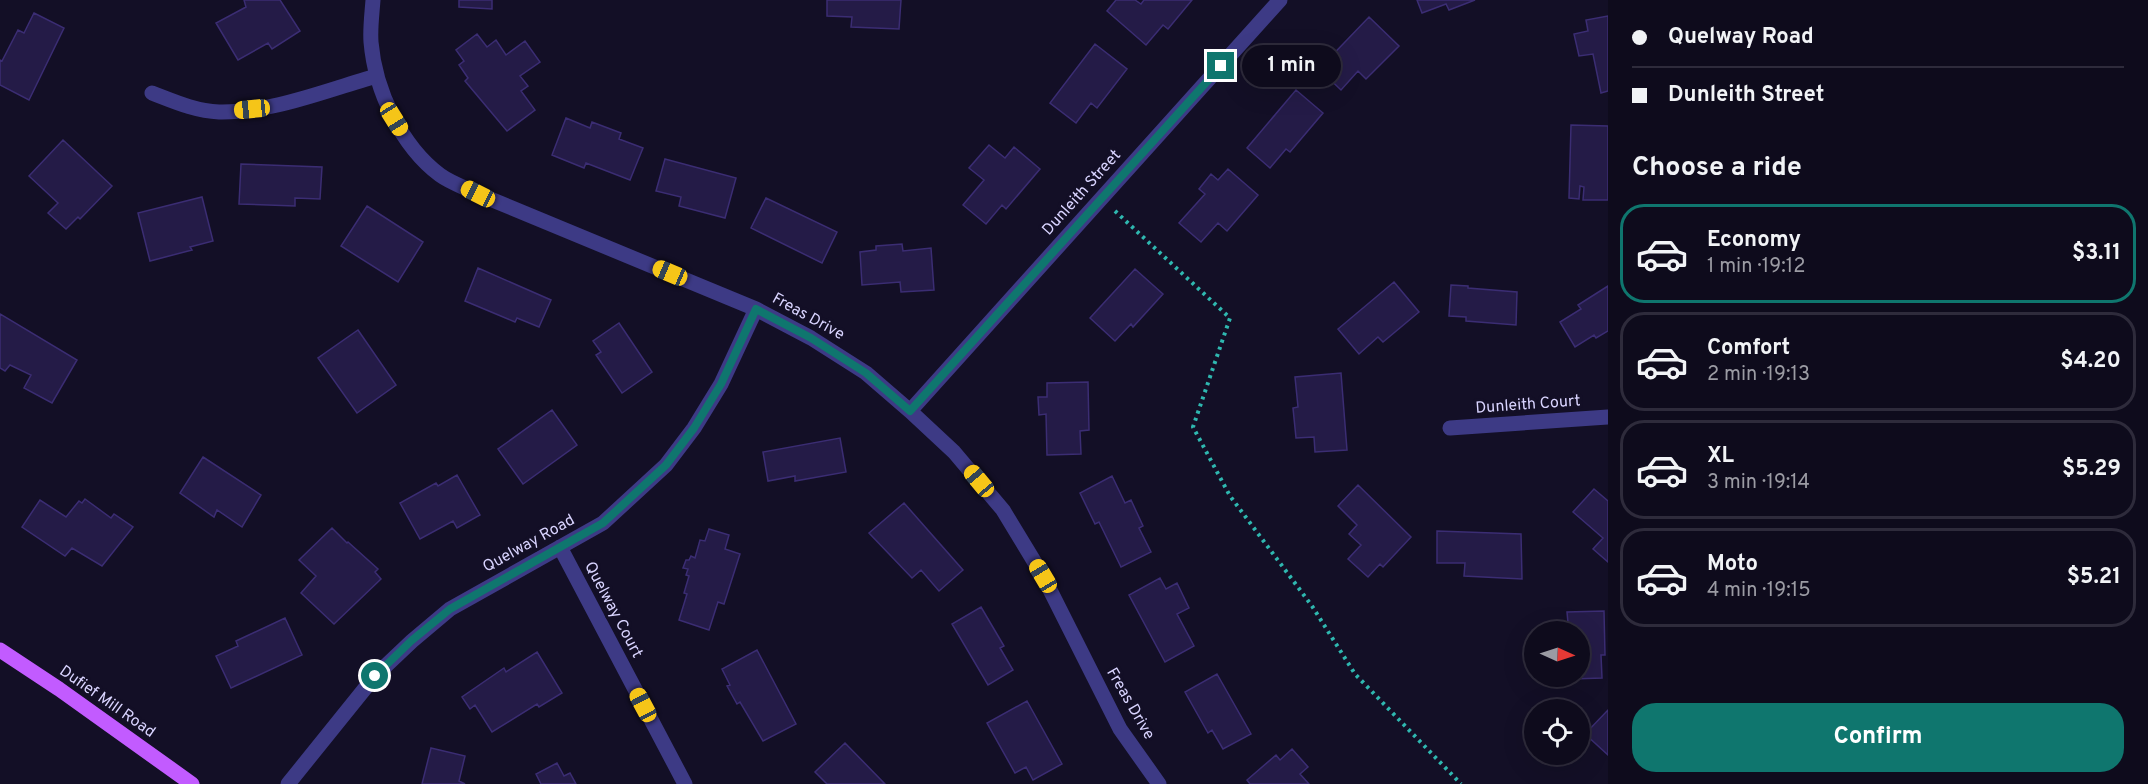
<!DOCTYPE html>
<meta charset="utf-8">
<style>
:root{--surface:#0e0b1c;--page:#171425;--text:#f1f3f6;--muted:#9b9ba3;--line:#2e2b3b;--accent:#0f766e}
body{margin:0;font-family:Overpass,sans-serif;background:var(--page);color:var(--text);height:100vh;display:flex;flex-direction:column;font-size:22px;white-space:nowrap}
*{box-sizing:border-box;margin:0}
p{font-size:20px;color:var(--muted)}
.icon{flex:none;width:33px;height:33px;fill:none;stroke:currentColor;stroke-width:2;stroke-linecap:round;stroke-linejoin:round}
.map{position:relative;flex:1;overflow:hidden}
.drawer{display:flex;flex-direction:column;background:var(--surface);width:540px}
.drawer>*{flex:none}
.guide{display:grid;align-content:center;height:132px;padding:0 24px;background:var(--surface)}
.needle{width:39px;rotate:93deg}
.fabs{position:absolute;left:1524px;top:621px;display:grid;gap:12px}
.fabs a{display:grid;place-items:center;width:66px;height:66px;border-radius:50%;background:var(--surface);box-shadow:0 6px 24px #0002,0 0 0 2px var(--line);font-size:30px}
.end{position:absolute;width:27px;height:27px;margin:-14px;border:8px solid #0f766e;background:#fff;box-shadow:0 0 0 3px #fff}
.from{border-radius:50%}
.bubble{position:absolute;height:42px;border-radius:21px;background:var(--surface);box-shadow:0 6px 24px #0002,0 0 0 2px var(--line);font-size:20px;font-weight:700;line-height:42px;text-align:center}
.car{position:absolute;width:18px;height:36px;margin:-18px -9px;border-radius:8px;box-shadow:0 0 4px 2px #0007;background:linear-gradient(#f5c518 24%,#345 0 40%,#f5c518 0 76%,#345 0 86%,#f5c518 0)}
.guide b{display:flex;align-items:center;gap:21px;height:57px;font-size:22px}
.guide b+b{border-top:2px solid var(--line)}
.guide i{width:15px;height:15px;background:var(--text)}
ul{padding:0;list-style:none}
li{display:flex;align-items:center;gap:18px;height:99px;margin:0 12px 9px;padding:0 12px;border:3px solid var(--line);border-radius:24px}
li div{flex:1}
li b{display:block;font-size:22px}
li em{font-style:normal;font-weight:700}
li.active{border-color:var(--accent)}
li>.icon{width:54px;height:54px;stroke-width:1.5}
h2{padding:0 24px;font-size:27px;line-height:72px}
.button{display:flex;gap:12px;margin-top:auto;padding:12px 24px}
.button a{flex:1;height:69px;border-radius:24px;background:var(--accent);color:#fff;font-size:24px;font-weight:700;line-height:69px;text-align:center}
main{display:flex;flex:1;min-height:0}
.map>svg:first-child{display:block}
.building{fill:#241b47;stroke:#3b2d73;stroke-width:1.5}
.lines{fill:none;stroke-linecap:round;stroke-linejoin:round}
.path{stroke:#2fb8b0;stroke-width:4;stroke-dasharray:3 4.5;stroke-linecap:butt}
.minor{stroke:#3d3a85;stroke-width:15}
.major{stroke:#c25bff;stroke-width:15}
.route{stroke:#0f766e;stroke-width:8}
.labels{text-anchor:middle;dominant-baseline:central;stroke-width:6;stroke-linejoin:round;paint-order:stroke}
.street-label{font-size:16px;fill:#d9d4ff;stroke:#130f26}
</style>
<main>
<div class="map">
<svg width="1608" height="784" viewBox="0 0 1608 784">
<rect width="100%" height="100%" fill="#130f26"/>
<path class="building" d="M244 0H280L300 31 272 49 268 43 238 60 216 23 246 7Z
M459 0H492V9L459 7Z
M827 0H901L899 29 851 27 852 17 827 16Z
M1116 0H1135L1141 4 1144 0H1192L1168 29 1163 25 1146 45 1107 11Z
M1417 0H1475L1449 10 1446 4 1422 13Z
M34 13 64 28 29 100 0 85V60L2 61 18 30 24 33Z
M1608 16V91L1601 93 1593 54 1579 56 1574 34 1588 31 1586 20Z
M1369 17 1399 46 1366 79 1358 71 1341 90 1319 69Z
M477 34 487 47 496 40 506 55 525 41 540 62 520 76 528 86 521 91 535 110 507 131 465 81 468 78 459 65 464 61 456 50Z
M1095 44 1127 69 1097 108 1091 103 1076 123 1050 103Z
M1296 90 1323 113 1290 152 1286 149 1270 168 1247 148Z
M566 118 590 128 592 122 621 133 619 139 643 148 630 180 586 163 584 168 552 155Z
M1571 125 1608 126V200H1583L1584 187 1580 186 1579 199 1569 198Z
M63 140 112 186 80 219 78 217 66 229 48 213 58 203 29 176Z
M989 145 1005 158 1014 147 1040 169 1006 209 1002 205 986 224 963 205 984 180 969 168Z
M665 159 736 178 725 218 679 206 681 197 656 191Z
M241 164 322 167 320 199 295 198V206L239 204Z
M1228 169 1258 195 1227 231 1218 223 1201 242 1179 223 1205 194 1199 189 1211 174 1218 180Z
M202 197 213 241 190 247 192 250 150 261 138 213Z
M766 198 837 232 822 263 751 228Z
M367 206 423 242 398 282 341 246Z
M902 244 903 251 931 248 934 290 901 292 900 282 862 285 860 252 876 250V246Z
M478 268 551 300 539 327 517 318 515 322 465 301Z
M1135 269 1163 294 1133 327 1131 324 1115 341 1090 318Z
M1394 282 1419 312 1383 342 1378 337 1359 354 1338 329Z
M1451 285 1468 286V288L1517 292 1516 325 1466 321V317L1449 316Z
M1608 286V331L1596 338 1594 335 1575 347 1560 322 1581 309 1578 305Z
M0 314 77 360 52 403 24 388 31 375 10 365 5 371 0 368Z
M619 323 652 372 622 393 596 355 601 352 593 341Z
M358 330 396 385 357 413 318 358Z
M1341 373 1347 450 1315 452 1314 437 1296 438 1293 408 1298 407 1295 377Z
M1088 382 1089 430 1080 431 1081 454 1047 455 1046 414 1039 415 1038 397H1047V383Z
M552 410 577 445 523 484 498 449Z
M840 438 846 472 795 481V476L768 481 763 452Z
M203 457 261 495 242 527 217 510 214 517 180 493Z
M457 475 480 515 457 528 453 521 420 539 400 503 436 483 438 486Z
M1112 476 1125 503 1131 500 1143 526 1139 528 1151 552 1121 567 1099 522 1095 524 1080 493Z
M1358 485 1411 537 1383 567 1380 564 1368 577 1348 559 1361 545 1349 534 1357 525 1338 506Z
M1594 489 1608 501V562L1593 549 1603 538 1573 512Z
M85 499 111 518 114 514 133 527 102 566 72 548 65 556 22 527 40 500 66 517 79 501 82 503Z
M904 503 963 570 939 591 921 570 912 578 869 533Z
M332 528 347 543 348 542 378 569 375 572 381 579 334 624 301 593 316 576 299 560Z
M709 529 729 535 725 549 740 554 724 604 718 602 709 630 679 620 687 594 684 593 689 576 686 575 688 569 683 568 686 560H689L691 556 695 558 700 540 705 541Z
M1437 531 1521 534 1522 579 1464 576 1465 563H1437Z
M1160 578 1166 589 1177 583 1189 608 1177 614 1194 646 1165 662 1129 595Z
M981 607 1004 646 1000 648 1013 670 988 685 952 624Z
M1604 611 1605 655H1601L1602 678 1572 679V676H1580V632H1548V624L1568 623 1567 612Z
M285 618 302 655 231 688 216 656 238 646 236 641Z
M757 650 796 724 763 741 740 702 737 704 727 686 730 685 722 669Z
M537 652 562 693 539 707 537 704 492 732 475 705 470 709 462 697 504 668 506 672Z
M1217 674 1251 734 1223 749 1212 730 1208 733 1185 692Z
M1027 701 1062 764 1033 780 1026 767 1015 773 987 723Z
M1608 710V755L1585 734Z
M845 743 885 784H827L815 772Z
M431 748 465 756 459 781 465 784H422Z
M1292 749 1308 767 1300 774 1309 784H1250L1247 780 1276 755 1280 760Z
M557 763 564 776 570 773 576 784H541L536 774Z"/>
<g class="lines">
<path class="path" d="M1115 211 1230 318 1193 427 1230 496 1312 606 1355 674 1461 784"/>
<path class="minor" d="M373 0C372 14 370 28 371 42 375 90 401 146 440 175 451 183 466 188 478 194L756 309 811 338 866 373 910 411 954 452 1003 510 1043 576 1120 729 1159 784
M152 93C173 101 195 111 219 112 272 113 326 90 377 76
M910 411 1280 0
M1450 428 1608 417
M560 547 685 784
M288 784 375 676 412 641 450 609 603 523 666 465 694 428 721 384 756 309"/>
<path class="major" d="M0 650 59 689 192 784"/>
</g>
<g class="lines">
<path class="route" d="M375 676 411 641 450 609 603 523 666 465 694 428 721 384 756 309 811 338 866 373 910 411 1221 66"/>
</g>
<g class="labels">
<g class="street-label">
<text transform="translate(1082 193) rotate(-48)">Dunleith Street</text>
<text transform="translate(808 317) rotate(29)">Freas Drive</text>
<text transform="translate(1528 405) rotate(-4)">Dunleith Court</text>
<text transform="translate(529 544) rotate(-29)">Quelway Road</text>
<text transform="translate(613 610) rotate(62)">Quelway Court</text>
<text transform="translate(107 702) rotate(35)">Dufief Mill Road</text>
<text transform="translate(1130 704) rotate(60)">Freas Drive</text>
</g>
</g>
</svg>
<div class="fabs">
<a><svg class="needle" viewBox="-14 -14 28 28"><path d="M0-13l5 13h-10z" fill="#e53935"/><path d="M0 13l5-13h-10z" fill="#9b9ba3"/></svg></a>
<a><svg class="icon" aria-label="locate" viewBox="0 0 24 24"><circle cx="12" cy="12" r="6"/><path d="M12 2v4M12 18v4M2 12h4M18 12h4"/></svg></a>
</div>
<i class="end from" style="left:375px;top:676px"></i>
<i class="end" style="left:1221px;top:66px"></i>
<div class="bubble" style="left:1242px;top:45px;width:99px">1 min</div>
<i class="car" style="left:252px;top:109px;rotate:264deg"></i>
<i class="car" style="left:394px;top:119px;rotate:148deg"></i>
<i class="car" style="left:478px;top:194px;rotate:297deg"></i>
<i class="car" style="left:670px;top:273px;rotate:293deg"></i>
<i class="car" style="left:979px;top:481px;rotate:320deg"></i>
<i class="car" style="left:1043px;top:576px;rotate:329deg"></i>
<i class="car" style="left:643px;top:705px;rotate:332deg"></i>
</div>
<section class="drawer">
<div class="guide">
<b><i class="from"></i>Quelway Road</b>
<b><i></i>Dunleith Street</b>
</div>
<h2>Choose a ride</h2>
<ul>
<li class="active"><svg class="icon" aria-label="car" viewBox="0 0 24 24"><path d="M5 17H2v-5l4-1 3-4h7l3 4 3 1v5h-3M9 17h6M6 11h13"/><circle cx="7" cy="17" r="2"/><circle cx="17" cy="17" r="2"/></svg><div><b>Economy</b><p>1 min · 19:12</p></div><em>$3.11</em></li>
<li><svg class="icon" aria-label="car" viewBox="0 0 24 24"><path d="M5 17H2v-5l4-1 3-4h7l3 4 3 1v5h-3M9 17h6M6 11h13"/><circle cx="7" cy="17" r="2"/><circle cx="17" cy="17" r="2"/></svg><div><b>Comfort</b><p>2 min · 19:13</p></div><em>$4.20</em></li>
<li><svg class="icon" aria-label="car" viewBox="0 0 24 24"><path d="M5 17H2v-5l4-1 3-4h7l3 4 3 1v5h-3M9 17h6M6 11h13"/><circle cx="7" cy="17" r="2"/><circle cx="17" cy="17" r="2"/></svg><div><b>XL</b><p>3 min · 19:14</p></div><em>$5.29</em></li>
<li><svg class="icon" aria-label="car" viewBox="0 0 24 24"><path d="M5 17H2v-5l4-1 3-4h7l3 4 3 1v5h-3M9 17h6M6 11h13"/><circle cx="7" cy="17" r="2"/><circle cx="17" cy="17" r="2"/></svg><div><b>Moto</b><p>4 min · 19:15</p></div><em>$5.21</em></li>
</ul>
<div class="button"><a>Confirm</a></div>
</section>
</main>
